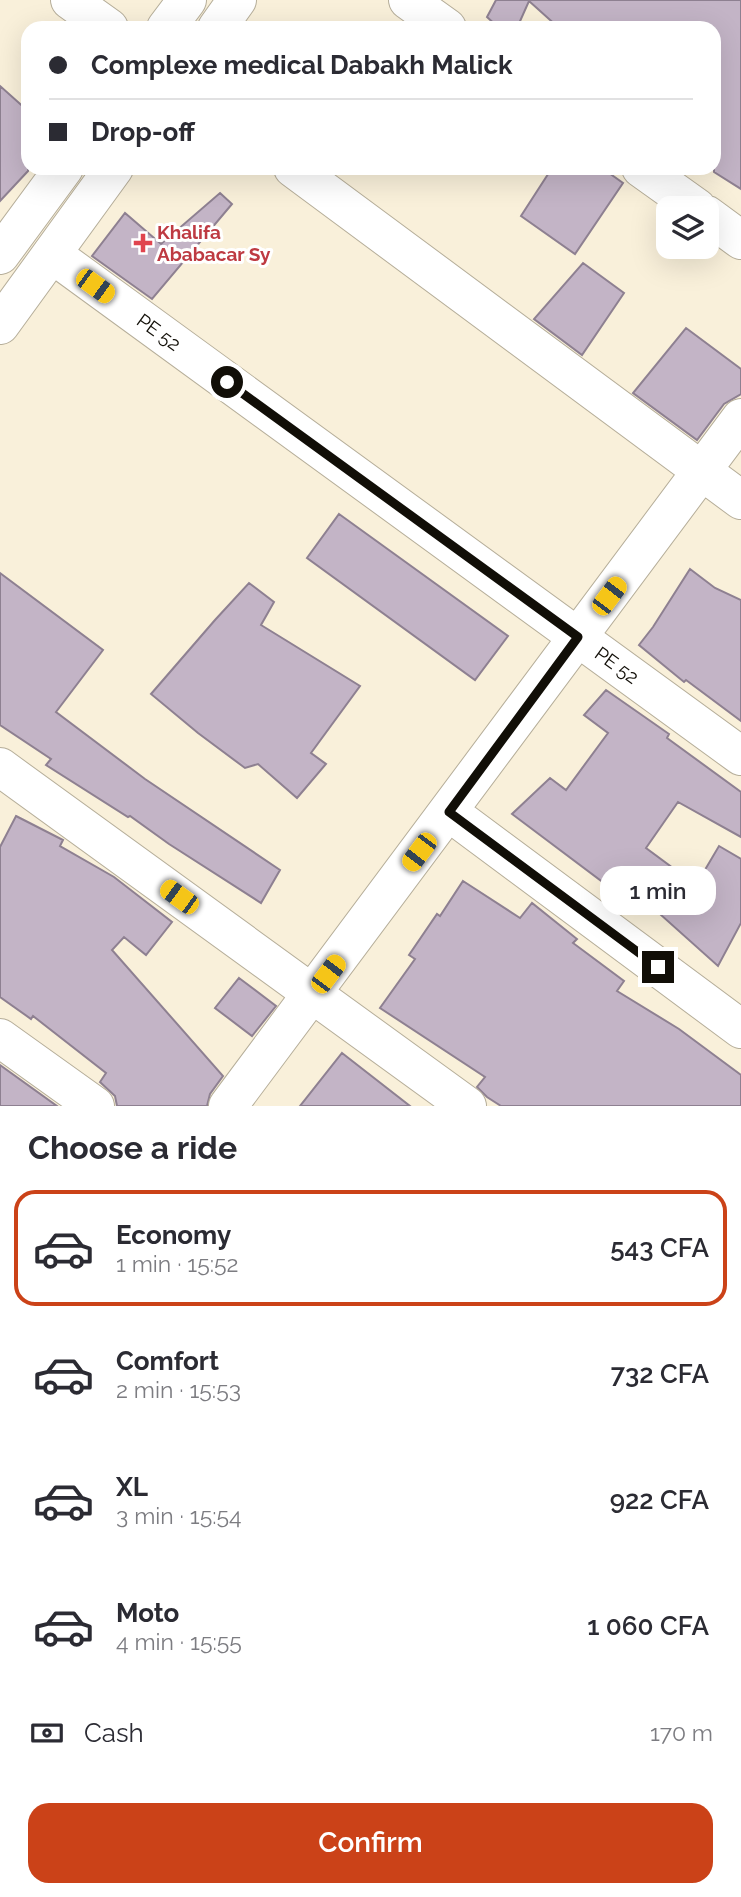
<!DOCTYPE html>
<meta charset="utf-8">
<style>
:root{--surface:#fff;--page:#f2f2f3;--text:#2b2b33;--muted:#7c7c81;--line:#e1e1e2;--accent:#cb4218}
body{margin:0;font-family:Raleway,sans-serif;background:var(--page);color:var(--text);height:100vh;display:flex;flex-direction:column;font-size:26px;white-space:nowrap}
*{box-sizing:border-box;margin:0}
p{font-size:23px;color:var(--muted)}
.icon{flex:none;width:38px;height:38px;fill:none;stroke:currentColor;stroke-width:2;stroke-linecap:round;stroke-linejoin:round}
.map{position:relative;height:1106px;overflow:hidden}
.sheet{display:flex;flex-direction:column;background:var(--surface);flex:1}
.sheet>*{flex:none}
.top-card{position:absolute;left:21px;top:21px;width:700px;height:154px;border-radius:21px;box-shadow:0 7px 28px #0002;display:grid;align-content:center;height:154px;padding:0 28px;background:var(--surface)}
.buttons{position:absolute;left:656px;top:196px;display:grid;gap:14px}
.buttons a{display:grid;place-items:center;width:63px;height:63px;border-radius:14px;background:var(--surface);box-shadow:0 7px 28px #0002;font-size:35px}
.end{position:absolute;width:32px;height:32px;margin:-16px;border:9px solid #110e07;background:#fff;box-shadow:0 0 0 4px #fff}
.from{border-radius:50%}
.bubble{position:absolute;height:49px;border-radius:21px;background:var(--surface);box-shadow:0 7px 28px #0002;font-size:23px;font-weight:600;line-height:49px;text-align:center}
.car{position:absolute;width:21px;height:42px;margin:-21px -10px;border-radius:9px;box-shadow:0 0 5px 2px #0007;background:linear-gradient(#f5c518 24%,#345 0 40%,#f5c518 0 76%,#345 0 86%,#f5c518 0)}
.top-card b{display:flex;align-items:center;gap:24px;height:66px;font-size:26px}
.top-card b+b{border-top:2px solid var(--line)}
.top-card i{width:18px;height:18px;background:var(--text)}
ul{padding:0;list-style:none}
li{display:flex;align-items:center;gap:21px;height:116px;margin:0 14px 10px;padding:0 14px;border:4px solid transparent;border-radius:21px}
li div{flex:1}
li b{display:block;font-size:26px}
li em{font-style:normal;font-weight:600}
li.current{border-color:var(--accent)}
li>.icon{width:63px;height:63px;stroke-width:1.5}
h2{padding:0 28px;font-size:32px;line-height:84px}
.pay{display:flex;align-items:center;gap:18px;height:77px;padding:0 28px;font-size:26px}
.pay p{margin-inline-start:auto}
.button{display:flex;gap:14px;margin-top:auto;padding:14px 28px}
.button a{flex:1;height:80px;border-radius:21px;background:var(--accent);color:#fff;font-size:28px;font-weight:600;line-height:80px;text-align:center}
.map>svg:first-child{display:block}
.building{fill:#c3b4c6;stroke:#8e8091;stroke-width:2}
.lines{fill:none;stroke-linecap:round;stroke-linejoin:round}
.street-casing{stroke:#b6ae9a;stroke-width:40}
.secondary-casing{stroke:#b6ae9a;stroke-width:40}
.street{stroke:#fff;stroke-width:38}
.secondary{stroke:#fff;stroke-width:38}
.route{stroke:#110e07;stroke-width:9}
.health-dot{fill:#e0444e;stroke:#fff;stroke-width:2.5}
.labels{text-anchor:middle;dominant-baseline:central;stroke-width:6;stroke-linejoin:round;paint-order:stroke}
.health-label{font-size:19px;font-weight:bold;fill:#be3a42;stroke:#fff;text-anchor:start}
.street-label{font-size:19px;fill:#110e07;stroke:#fff}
</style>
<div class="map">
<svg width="741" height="1106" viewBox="0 0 741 1106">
<rect width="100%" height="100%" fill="#f9f0da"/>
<path class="building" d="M496 0H741V189L714 172V28H559L529 1 517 28H499L487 17Z
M0 86 28 111V171L0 201Z
M552 168H602L623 183 575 254 521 216Z
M220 193 232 204 152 299 92 256 125 213 161 244Z
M583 263 624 293 582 355 534 319Z
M686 328 741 369V394L724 404 697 440 633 393Z
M339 514 508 636 475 680 307 558Z
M690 569 715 588 741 600V721L686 680 684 682 639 645 653 627Z
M0 573 103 650 56 712 145 779 280 870 261 903 169 844 130 816 128 817 46 765 51 759 0 725Z
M249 583 274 602 261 625 360 686 311 753 326 764 297 798 258 764 245 768 198 733 151 694 215 620Z
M606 690 669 734 667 738 741 792V837L678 802 646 848 696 885 719 846 741 859V923L718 966 641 897 604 883 512 814 550 778 566 790 608 733 584 715Z
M16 816 63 840 60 846 114 877 172 922 146 955 124 937 112 950 223 1076 210 1094 207 1106H117L115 1096 100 1082 106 1073 33 1016 31 1019 0 997V847Z
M463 881 520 918 532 903 577 939 573 943 624 981 617 991 679 1029 741 1075V1106H501L487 1097 477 1087 485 1077 380 1008 415 959 409 955 437 914 440 916Z
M239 978 276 1006 252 1036 215 1008Z
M342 1053 410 1106H300Z
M0 1065 57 1106H0Z"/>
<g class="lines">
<defs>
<path id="street" d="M70 0 109 28
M408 0 447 28
M293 168 741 500
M641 168 697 208
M707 215 741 240
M52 254 741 756
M0 767 467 1106
M449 812 741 1029
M0 1038 95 1106
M228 1106 741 418"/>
<path id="secondary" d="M166 28 187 0
M217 28 237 0
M0 255 64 168
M0 325 114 168"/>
</defs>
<use href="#street" class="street-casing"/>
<use href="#secondary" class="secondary-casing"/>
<use href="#street" class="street"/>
<use href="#secondary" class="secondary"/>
</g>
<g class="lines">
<path class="route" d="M227 382 578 637 449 812 658 967"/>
</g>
<path class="health-dot" d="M139.5 232.5h7v7h7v7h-7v7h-7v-7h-7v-7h7z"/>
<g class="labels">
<g class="health-label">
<text x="157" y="232">Khalifa<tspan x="157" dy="22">Ababacar Sy</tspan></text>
</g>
<g class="street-label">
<text transform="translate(159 332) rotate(36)">PE 52</text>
<text transform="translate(617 665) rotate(36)">PE 52</text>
</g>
</g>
</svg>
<div class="buttons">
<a><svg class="icon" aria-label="layers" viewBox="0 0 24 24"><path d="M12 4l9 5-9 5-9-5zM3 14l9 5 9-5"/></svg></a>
</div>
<i class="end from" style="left:227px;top:382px"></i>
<i class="end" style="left:658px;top:967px"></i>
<div class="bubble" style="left:600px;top:866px;width:116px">1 min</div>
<i class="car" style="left:95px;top:286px;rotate:126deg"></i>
<i class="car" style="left:609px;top:596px;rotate:37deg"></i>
<i class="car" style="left:419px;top:852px;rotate:217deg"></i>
<i class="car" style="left:179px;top:897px;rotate:306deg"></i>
<i class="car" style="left:328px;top:974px;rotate:37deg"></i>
<div class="top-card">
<b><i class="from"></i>Complexe medical Dabakh Malick</b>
<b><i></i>Drop-off</b>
</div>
</div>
<section class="sheet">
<h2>Choose a ride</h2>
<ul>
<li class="current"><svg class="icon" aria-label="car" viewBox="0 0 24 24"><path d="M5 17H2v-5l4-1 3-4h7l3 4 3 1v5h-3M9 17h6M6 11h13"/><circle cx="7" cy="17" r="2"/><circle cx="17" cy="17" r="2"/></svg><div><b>Economy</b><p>1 min · 15:52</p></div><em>543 CFA</em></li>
<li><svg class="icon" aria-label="car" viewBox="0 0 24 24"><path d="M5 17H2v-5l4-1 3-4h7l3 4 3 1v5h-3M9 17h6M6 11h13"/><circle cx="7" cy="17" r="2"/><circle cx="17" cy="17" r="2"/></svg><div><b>Comfort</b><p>2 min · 15:53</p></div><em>732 CFA</em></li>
<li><svg class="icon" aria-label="car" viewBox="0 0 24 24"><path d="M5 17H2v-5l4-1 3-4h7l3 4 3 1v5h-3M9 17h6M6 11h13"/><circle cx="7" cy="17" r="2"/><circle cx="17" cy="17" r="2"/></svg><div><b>XL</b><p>3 min · 15:54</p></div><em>922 CFA</em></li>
<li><svg class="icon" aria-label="car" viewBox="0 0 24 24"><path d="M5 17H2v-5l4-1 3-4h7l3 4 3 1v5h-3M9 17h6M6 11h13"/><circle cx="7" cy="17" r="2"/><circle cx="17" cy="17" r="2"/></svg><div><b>Moto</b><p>4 min · 15:55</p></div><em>1 060 CFA</em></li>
</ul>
<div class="pay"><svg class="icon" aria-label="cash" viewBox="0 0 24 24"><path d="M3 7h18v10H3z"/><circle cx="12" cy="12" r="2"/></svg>Cash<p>170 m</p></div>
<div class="button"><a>Confirm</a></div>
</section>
